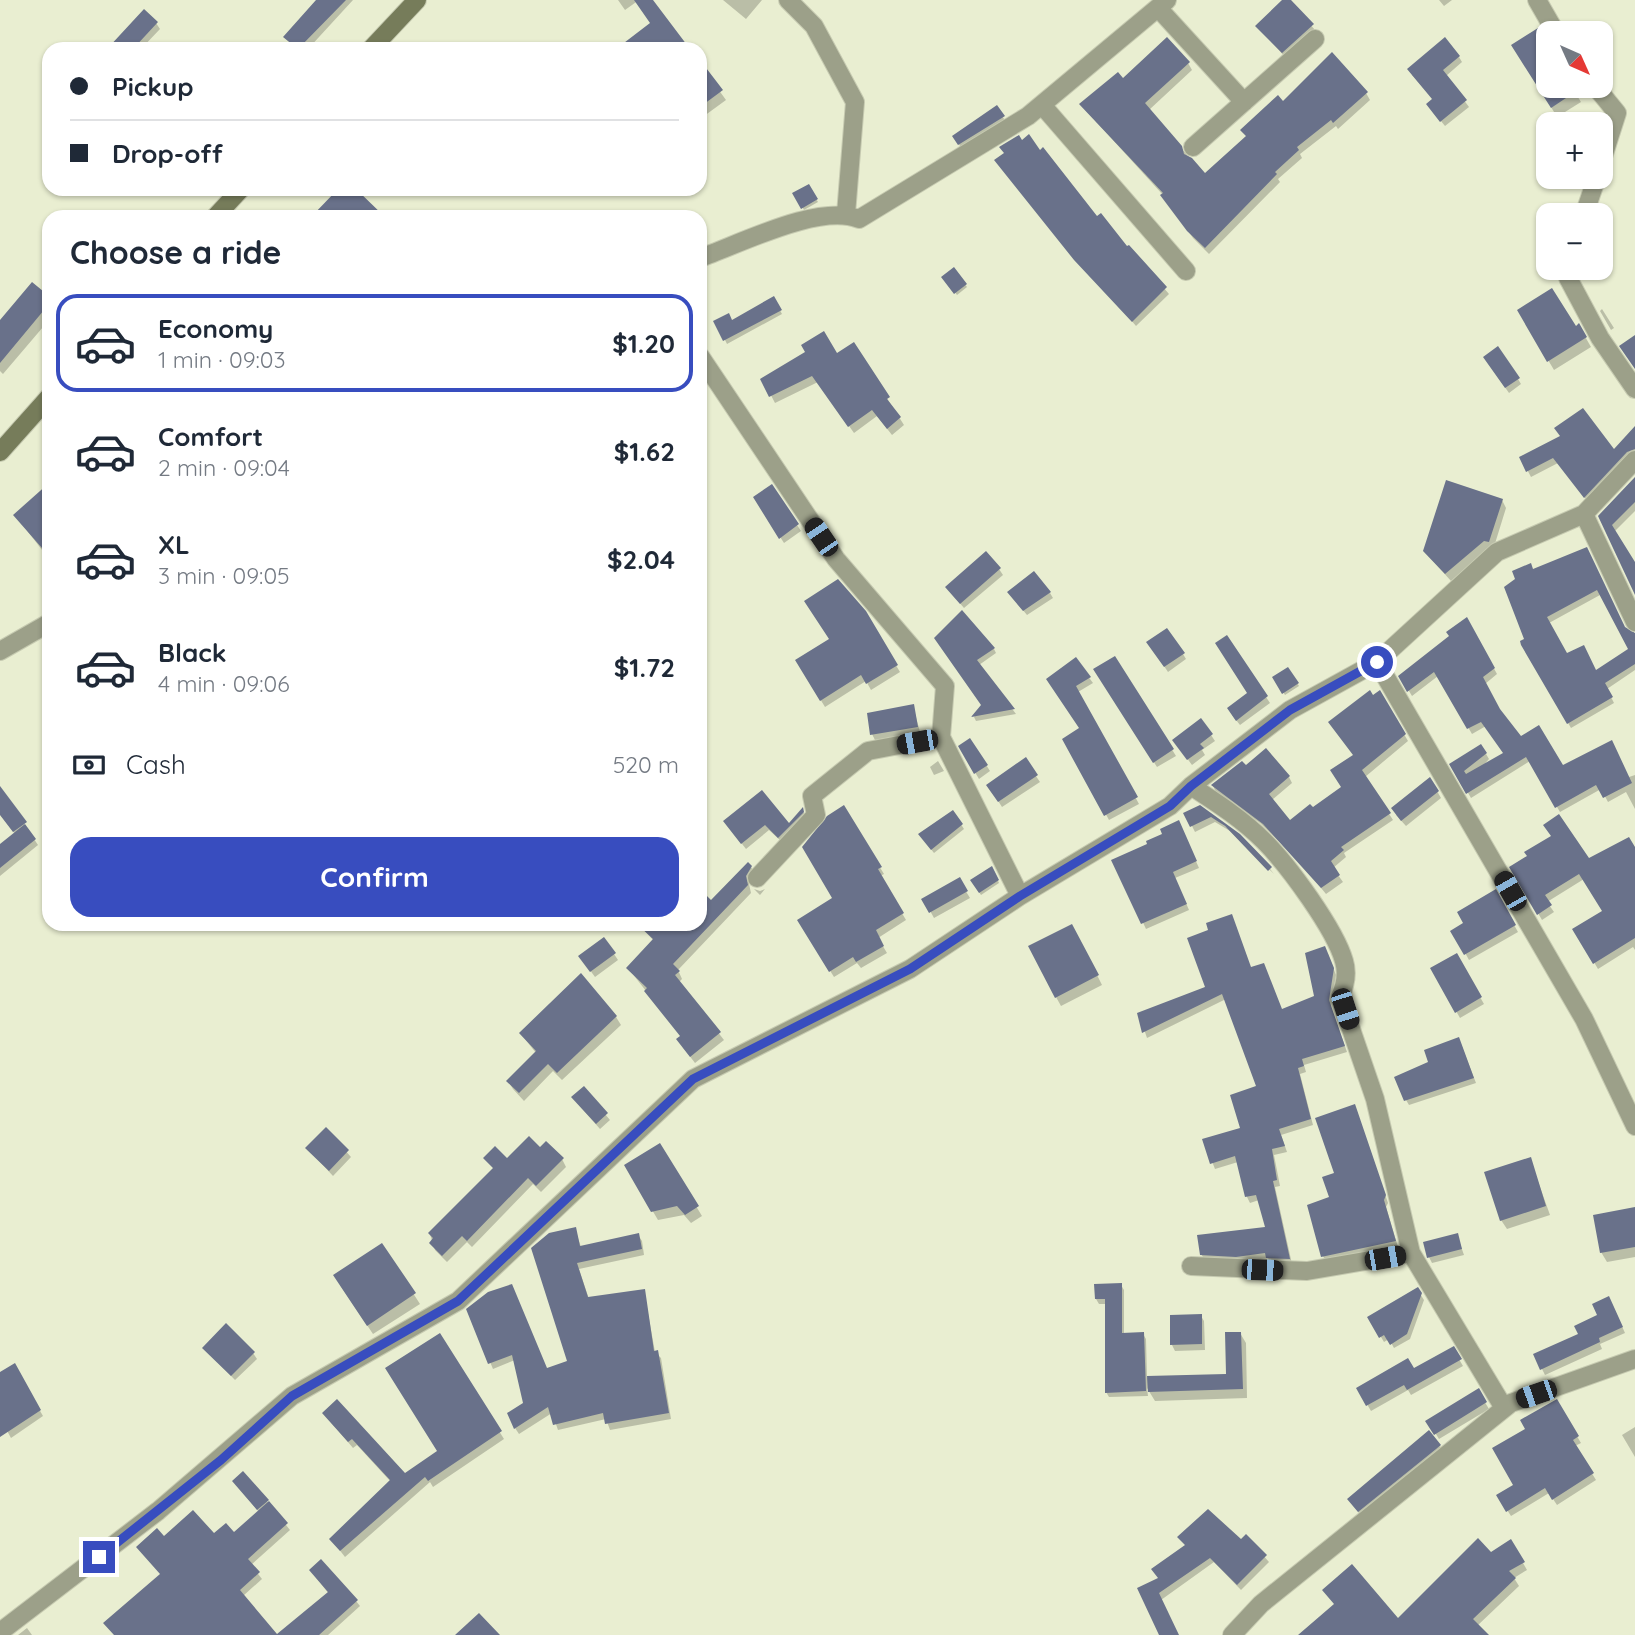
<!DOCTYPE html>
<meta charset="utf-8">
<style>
:root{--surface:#fff;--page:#f6f6f7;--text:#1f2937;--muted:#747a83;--line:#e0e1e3;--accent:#384dbf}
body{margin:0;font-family:Quicksand,sans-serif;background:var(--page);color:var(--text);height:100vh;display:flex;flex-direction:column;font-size:26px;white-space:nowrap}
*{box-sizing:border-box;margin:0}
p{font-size:23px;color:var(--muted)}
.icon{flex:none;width:38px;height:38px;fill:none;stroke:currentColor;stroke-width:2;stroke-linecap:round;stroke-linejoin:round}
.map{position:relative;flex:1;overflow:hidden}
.sheet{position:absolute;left:42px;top:210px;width:665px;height:721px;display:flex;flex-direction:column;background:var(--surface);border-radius:21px;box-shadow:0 2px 5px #0004}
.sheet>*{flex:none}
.banner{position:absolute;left:42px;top:42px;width:665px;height:154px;border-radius:21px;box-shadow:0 2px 5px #0004;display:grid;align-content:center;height:154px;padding:0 28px;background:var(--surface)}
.needle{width:46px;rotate:135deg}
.fabs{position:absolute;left:1536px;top:21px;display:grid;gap:14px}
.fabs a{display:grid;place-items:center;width:77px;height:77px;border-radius:14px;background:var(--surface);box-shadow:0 2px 5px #0004;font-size:35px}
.end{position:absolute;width:32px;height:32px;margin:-16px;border:9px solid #384dbf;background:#fff;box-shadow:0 0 0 4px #fff}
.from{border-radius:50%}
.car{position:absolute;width:21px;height:42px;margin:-21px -10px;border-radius:9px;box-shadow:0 0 5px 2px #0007;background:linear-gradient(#222 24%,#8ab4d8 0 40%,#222 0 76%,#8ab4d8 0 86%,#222 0)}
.banner b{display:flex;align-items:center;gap:24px;height:66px;font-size:26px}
.banner b+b{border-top:2px solid var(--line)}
.banner i{width:18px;height:18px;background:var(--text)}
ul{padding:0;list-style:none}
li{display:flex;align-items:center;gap:21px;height:98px;margin:0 14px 10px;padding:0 14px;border:4px solid transparent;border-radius:21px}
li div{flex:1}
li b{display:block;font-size:26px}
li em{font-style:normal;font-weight:700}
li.selected{border-color:var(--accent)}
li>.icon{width:63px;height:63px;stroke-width:1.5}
h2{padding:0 28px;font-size:32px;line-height:84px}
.pay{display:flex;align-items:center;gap:18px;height:77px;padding:0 28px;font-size:26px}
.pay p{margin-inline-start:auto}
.button{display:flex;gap:14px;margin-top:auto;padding:14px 28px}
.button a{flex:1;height:80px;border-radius:21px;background:var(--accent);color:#fff;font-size:28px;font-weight:700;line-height:80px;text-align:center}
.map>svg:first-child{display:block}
.shadow{fill:#0003}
.building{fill:#69718a;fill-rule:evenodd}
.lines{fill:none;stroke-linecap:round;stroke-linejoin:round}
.minor-casing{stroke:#c6cab1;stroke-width:20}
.secondary-casing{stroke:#c6cab1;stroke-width:20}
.minor{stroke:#9ca089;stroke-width:18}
.secondary{stroke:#767c5a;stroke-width:18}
.route{stroke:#384dbf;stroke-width:9}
</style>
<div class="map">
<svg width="1635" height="1635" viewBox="0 0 1635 1635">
<rect width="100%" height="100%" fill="#e9eed1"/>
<path class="shadow" d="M320 0H353L308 49H297L285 38Z
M618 0H639L625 10Z
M723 0H762L746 19Z
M1285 0H1288L1316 31 1286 58 1257 26Z
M1439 0H1452L1444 6Z
M156 23 160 29 141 49H129Z
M1514 45 1549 86H1571L1581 102 1557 117Z
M1459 57 1462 62 1446 76 1469 107 1445 126 1432 110 1434 100 1412 75Z
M1188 63 1192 70 1149 110 1205 176 1247 137 1242 130 1283 104 1366 93 1370 100 1338 129 1336 126 1300 154 1302 158 1278 179 1280 182 1209 254 1193 238 1163 195 1081 105 1123 80Z
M700 64 726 100 700 119Z
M997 108 1006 122 962 149 954 137Z
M1000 166 1097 219 1127 249 1129 247 1169 294 1136 326Z
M808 186 818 202 804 210 795 194Z
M954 270 967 287 957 295 944 277Z
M49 299V320L3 374 0 371V322Z
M774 299 782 314 727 344 716 322H732Z
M1602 309 1614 328 1611 330 1600 311Z
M1519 311 1575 329 1579 326 1591 347 1554 370Z
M853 345 904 425 892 435 877 416 854 433 818 382 775 403 763 380 837 356Z
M1488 363 1518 379 1521 384 1509 393Z
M1635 429V456L1588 502 1558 463 1531 477 1521 458 1614 451Z
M1635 479V511L1614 532 1635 566V591L1600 516Z
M771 486 801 531 784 543 755 498Z
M49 494V559L15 515Z
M1502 500 1506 508 1493 550 1487 549 1451 581 1424 551Z
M1586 549 1600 595 1549 623 1566 655 1596 672 1630 650 1635 634V670L1607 689 1614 703 1571 728 1522 645 1526 640 1533 571Z
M999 569 1003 575 964 608 951 593Z
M1050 593 1053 598 1027 615 1013 598Z
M864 612 900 672 871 690 866 681 825 707 797 661 831 640Z
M1467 620 1497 674 1485 684 1500 711 1521 738 1562 767 1629 777 1635 775V809L1626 792 1608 802 1601 789 1560 812 1530 761 1471 798 1452 765 1486 754 1489 759 1482 767 1505 754 1486 726 1472 734 1438 676 1412 696 1400 676 1451 637Z
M939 643 994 649 996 653 979 665 1016 714 976 721 974 717 983 706Z
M1152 648 1183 654 1186 659 1168 672Z
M1115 658 1176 756 1157 767 1095 670Z
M1075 659 1093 683 1078 692 1139 804 1109 820 1065 739 1081 729 1052 685Z
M1288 669 1299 686 1285 695 1274 678Z
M1379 692 1408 741 1365 777 1393 820 1344 853 1346 857 1333 868 1343 882 1326 894 1298 860 1260 823 1216 792 1213 786 1246 767 1289 777 1292 783 1272 800 1290 823 1343 788 1373 697Z
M1266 697 1270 703 1240 725 1232 715Z
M913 706 920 732 875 740 872 734Z
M1211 735 1215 741 1202 750 1205 755 1192 765 1178 746Z
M970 740 990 771 979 779 960 747Z
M1025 760 1040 782 1002 807 988 785Z
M938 761 944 771 934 775 930 767Z
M1430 779 1441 798 1406 826 1396 815Z
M0 788 38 845 0 876V847L15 834 0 814Z
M843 807 884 874 880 876 906 920 878 938 887 953 861 968 857 963 834 977 799 921 835 898Z
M802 810 805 815 783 843 769 830 746 849 725 822 788 825Z
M953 812 964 829 934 853 923 839Z
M1186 814 1212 816 1255 850 1274 874 1230 831 1215 822 1195 832Z
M1181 828 1199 868 1175 878 1189 910 1146 929 1114 861Z
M1588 860 1635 881V950L1633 947 1598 969 1575 930 1604 912 1584 879 1547 902 1554 912 1542 920 1512 868Z
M751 867 755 874 749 884 751 893 678 970 682 979 679 982 724 1040 695 1063 682 1046V1037L628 968 654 941 638 924H700V892L711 903Z
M992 868 999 883 981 895 972 881Z
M959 880 970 898 934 918 924 900Z
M754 889 760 891 765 889 760 895Z
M1495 891 1518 932 1469 960 1453 931 1466 924Z
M1077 935 1102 985 1061 1006 1056 997Z
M604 939 618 960 595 977 584 962Z
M1328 954 1336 975 1331 1007 1347 1052 1304 1065 1306 1072 1300 1074 1313 1125 1281 1135 1287 1152 1274 1155 1280 1186 1275 1187 1292 1264 1271 1263 1268 1258 1240 1262 1205 1260 1201 1254 1267 1228 1259 1200 1250 1203 1247 1197 1238 1162 1215 1169 1204 1141 1242 1129 1258 1088 1226 999 1147 1038 1139 1014 1251 969 1282 1010 1316 997Z
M1456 955 1484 1004 1460 1018 1432 969Z
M616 1017 621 1025 562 1080 553 1071 524 1101 513 1089 508 1081 536 1053 521 1034Z
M1461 1044 1476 1083 1409 1105 1406 1100 1431 1063Z
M584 1089 610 1120 600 1129 577 1103Z
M1357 1112 1388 1203 1386 1207 1398 1247 1326 1262 1323 1256 1336 1174Z
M326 1129 351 1157 333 1176 307 1148Z
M659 1145 702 1216 691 1223 684 1215 658 1220 626 1166Z
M540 1149 562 1159 566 1167 541 1192 533 1184 472 1247 467 1242 447 1262 435 1250 430 1234 494 1169 486 1158 507 1161Z
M1530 1159 1550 1215 1507 1229 1501 1220Z
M1635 1209V1257L1607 1262 1601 1252Z
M575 1229 581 1247 638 1235 642 1241 644 1255 579 1269 589 1299 644 1291 655 1352 661 1358 671 1419 610 1430 606 1419 558 1430 552 1413 519 1434 515 1428 525 1403 515 1360 493 1369 468 1309 547 1370 570 1362Z
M1457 1235 1464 1255 1432 1263 1429 1257Z
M382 1245 420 1304 373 1334 340 1285Z
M1121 1285 1124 1290V1335L1143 1334 1146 1339 1147 1378 1228 1375 1240 1333 1246 1343 1247 1398 1155 1401 1147 1388 1148 1396 1109 1397 1106 1392 1107 1304H1099L1096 1299Z
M1417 1289 1424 1300 1410 1339 1394 1348 1389 1339 1384 1342 1369 1317Z
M1612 1304 1625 1333 1600 1344 1602 1349 1545 1375 1535 1355 1580 1334Z
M1201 1316 1204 1321 1205 1350 1175 1351 1172 1345Z
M439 1335 504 1439 433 1487 430 1482 345 1557 331 1539 391 1482 357 1445 353 1448 324 1414 405 1475 439 1452Z
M204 1348 253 1353 257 1359 235 1380Z
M1453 1349 1463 1366 1411 1395 1408 1390 1371 1411 1358 1389 1413 1371Z
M14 1366 43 1416 11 1438 0 1418V1374Z
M1478 1391 1489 1409 1439 1439 1428 1421Z
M1556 1401 1581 1443 1575 1446 1596 1480 1557 1505 1549 1493 1511 1516 1498 1496 1515 1486 1528 1430Z
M1635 1427V1457L1622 1435Z
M1440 1446 1445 1455 1364 1520 1349 1499Z
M234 1482 267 1501 290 1530 251 1565 262 1579 243 1596 276 1635H114L161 1575 164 1538 234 1535 259 1512Z
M1246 1536 1269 1562 1241 1590 1214 1562 1161 1600 1178 1635H1161L1139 1589 1160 1579 1186 1546 1179 1537 1241 1542Z
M1511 1542 1527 1570 1514 1578 1519 1586 1477 1626 1486 1635H1313L1397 1620Z
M311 1571 356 1601 360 1606 328 1635H279L329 1594Z
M27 1628 32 1635H18Z"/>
<path class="building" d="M316 0H346L298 49 283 37Z
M634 0H653L690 49H616L650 23Z
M1282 0H1291L1314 24 1282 53 1255 26Z
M144 9 158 22 133 49H107Z
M1538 28 1549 46V86H1584L1551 108 1511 45Z
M1167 37 1190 62 1145 103 1182 146 1184 154 1192 158 1205 173 1246 136 1240 130 1278 95 1283 101 1332 52 1368 92 1333 123 1331 120 1297 147 1299 150 1275 172 1277 174 1205 248 1187 231 1160 195 1163 193 1079 104 1118 72 1123 78Z
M1445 37 1460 56 1443 70 1467 100 1440 122 1426 104 1432 99 1407 69Z
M700 60 723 90 700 107Z
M997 105 1005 116 958 145 952 136Z
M1029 134 1040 150 1043 147 1097 216 1101 213 1127 246 1129 245 1167 287 1132 322 1074 260 994 160 1004 153 999 147 1019 135 1022 140Z
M809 184 818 199 801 209 792 193Z
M338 189H356L385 217H311Z
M954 267 967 284 954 294 941 277Z
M32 282 49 296V304L0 363V320Z
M1552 288 1576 326 1579 323 1587 337 1547 362 1517 310Z
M774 296 782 310 723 341 713 321 729 313 732 320Z
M824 331 837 353 854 342 890 397 887 399 901 417 887 429 872 410 848 427 812 376 769 397 760 379 805 352 801 345Z
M1635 335V369L1619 346Z
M1498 346 1520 378 1505 388 1483 357Z
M1583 408 1614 449 1635 426V449L1627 452 1584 498 1553 458 1526 472 1519 457 1560 436 1554 428Z
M1635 477V502L1612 525 1635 562V595L1598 516Z
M1446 480 1503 499 1489 542 1484 541 1445 574 1423 551Z
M49 483V556L13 515Z
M772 484 799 524 779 539 753 497Z
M1587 547 1625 627 1635 633V664L1605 683 1613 697 1567 724 1521 645 1520 641 1524 639 1504 587 1515 579 1512 571 1531 563 1533 569ZM1597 590 1628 649 1596 670 1584 645 1567 653 1547 617Z
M986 551 1001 568 960 604 945 587Z
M1034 571 1051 592 1023 611 1007 592Z
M838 579 866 611 898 665 866 684 861 675 820 701 795 660 829 639 804 601Z
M962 610 995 648 977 660 1015 709 971 717 981 705 934 638Z
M1467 617 1495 668 1483 677 1500 709 1521 736 1539 725 1563 765 1612 740 1632 783 1603 798 1596 785 1555 808 1526 757 1466 794 1449 764 1481 744 1487 753 1464 771 1466 774 1503 753 1481 722 1467 729 1434 672 1407 692 1398 676 1449 636 1446 632Z
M1167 628 1185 653 1164 667 1146 642Z
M1227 635 1268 696 1236 721 1227 708 1247 693 1215 643Z
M1115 656 1174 749 1153 763 1093 669Z
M1076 657 1091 677 1076 686 1138 797 1104 816 1062 739 1079 728 1046 679Z
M1288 667 1299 683 1282 694 1272 677Z
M1370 690 1373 695 1380 690 1406 734 1362 770 1391 813 1341 847 1344 850 1331 861 1340 875 1321 888 1263 824 1211 785 1242 761 1246 765 1266 748 1290 776 1269 794 1290 820 1310 804 1313 807 1341 787 1330 770 1353 755 1328 722Z
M914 704 918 727 870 735 867 713Z
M1201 718 1213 734 1200 744 1204 748 1187 760 1172 740Z
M970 738 988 765 974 774 958 746Z
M1026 757 1038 775 998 802 986 785Z
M1430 777 1439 791 1401 821 1391 808Z
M0 786 27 822 13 832 0 815Z
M762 790 789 823 803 807 804 812 778 838 765 825 741 844 723 821Z
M844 805 882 867 878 869 904 913 876 930 884 946 856 962 853 957 829 972 797 920 832 898 802 847 827 816Z
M1200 805 1240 834 1272 867 1268 871 1225 826 1211 817 1190 827 1183 813Z
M953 810 963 824 931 850 918 834Z
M1559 814 1589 858 1629 837 1635 847V938L1593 964 1572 929 1602 911 1579 874 1545 895 1552 905 1537 915 1509 867 1527 856 1524 852 1551 836 1543 825Z
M1179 820 1197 861 1173 872 1187 904 1141 924 1111 860 1147 844 1146 841 1162 834 1160 829Z
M25 824 36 839 0 868V844Z
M748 862 752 866 746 876 748 885 673 964 680 971 675 975 721 1032 690 1057 676 1039 680 1036 644 991 647 988 626 968 653 939 637 924H700V889L711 900Z
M992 866 999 880 979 893 970 880Z
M960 877 968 891 929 913 921 899Z
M1496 889 1516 925 1464 955 1450 931 1463 923 1457 912Z
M1232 914 1251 967 1264 963 1282 1009 1314 996 1305 953 1325 946 1334 968 1329 1000 1345 1046 1302 1059 1304 1066 1298 1068 1311 1119 1279 1129 1285 1146 1272 1149 1277 1180 1273 1181 1290 1259 1266 1258 1265 1253 1236 1257 1200 1255 1197 1235 1265 1227 1256 1195 1245 1197 1235 1156 1210 1164 1202 1139 1240 1128 1230 1095 1256 1086 1222 994 1142 1033 1137 1013 1205 987 1187 938 1208 930 1206 923Z
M1072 924 1099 975 1055 998 1028 946Z
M604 937 616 953 590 972 578 956Z
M1457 953 1482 997 1455 1013 1430 968Z
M581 973 617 1016 557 1073 548 1064 519 1093 506 1081 536 1051 519 1033Z
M1459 1037 1474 1078 1404 1101 1394 1077 1428 1062 1424 1050Z
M584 1086 608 1113 596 1124 571 1097Z
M1355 1104 1386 1195 1384 1200 1396 1241 1321 1257 1307 1205 1329 1197 1322 1177 1334 1173 1315 1118Z
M326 1127 349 1150 329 1171 305 1148Z
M529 1136 540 1147 546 1141 564 1158 536 1186 528 1178 467 1241 462 1236 442 1256 429 1243 433 1238 428 1233 493 1168 483 1158 495 1146 507 1158Z
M660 1143 699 1206 685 1215 677 1206 651 1212 624 1165Z
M1531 1157 1546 1206 1500 1221 1484 1172Z
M1635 1207V1247L1600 1253 1593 1215Z
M576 1227 580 1246 639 1233 642 1249 577 1263 588 1297 645 1289 654 1351 658 1350 669 1413 605 1424 603 1413 553 1425 548 1407 514 1429 507 1413 523 1403 512 1355 488 1364 466 1309 488 1292 512 1284 547 1368 567 1361 531 1248 549 1233Z
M1458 1233 1462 1249 1427 1258 1423 1242Z
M382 1243 416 1293 367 1326 333 1275Z
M1122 1283V1333L1144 1332 1146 1391 1105 1393V1299H1095L1094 1284Z
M1418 1287 1422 1293 1407 1334 1390 1345 1384 1335 1379 1338 1367 1317Z
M1609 1296 1623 1327 1599 1338 1600 1342 1540 1370 1533 1354 1578 1334 1574 1326 1597 1315 1592 1304Z
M1202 1314V1344L1170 1345V1315Z
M226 1323 255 1352 231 1376 202 1348Z
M1225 1332H1241L1243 1389 1148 1392 1147 1376 1226 1374Z
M440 1333 502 1431 428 1481 425 1477 340 1551 329 1539 390 1480 352 1439 348 1442 322 1413 337 1399 405 1473 437 1451 385 1368Z
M1454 1346 1462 1359 1407 1390 1404 1385 1366 1406 1356 1388 1408 1358 1414 1368Z
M15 1363 41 1410 0 1437V1372Z
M1479 1388 1487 1402 1434 1435 1425 1421Z
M1557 1399 1579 1436 1573 1440 1594 1473 1552 1500 1545 1488 1506 1512 1496 1495 1513 1485 1492 1448 1525 1429 1520 1420Z
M1429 1430 1441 1445 1358 1512 1347 1499Z
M243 1471 269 1500 257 1510 232 1481Z
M269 1501 288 1523 248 1559 260 1572 240 1590 277 1634 328 1592 309 1570 321 1559 358 1600 319 1635H114L103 1623 160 1574 136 1547 157 1528 164 1536 193 1510 214 1533 226 1523 234 1532Z
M1208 1509 1241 1539 1246 1534 1267 1555 1237 1585 1210 1558 1159 1593 1179 1635H1159L1137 1588 1158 1578 1151 1569 1185 1545 1177 1537Z
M1478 1538 1491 1552 1511 1539 1525 1562 1509 1571 1516 1578 1473 1619 1489 1635H1298L1334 1604 1322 1590 1352 1564 1398 1618Z
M479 1613 500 1635H455Z"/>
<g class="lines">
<defs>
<path id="minor" d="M788 0 814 26 855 102 846 214
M1537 0 1556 33
M1159 9 1244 102
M1595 86 1617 113 1601 163
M1042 105 1186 271
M1193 147 1315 39
M1584 215 1597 177
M700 258C740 244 819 203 859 219L1028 116 1167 0
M1568 268V278L1600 338 1635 389
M700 356 836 559 945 686 941 737 1020 896
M1584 514 1635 622
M0 651 49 623
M1377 662 1584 1019 1635 1126
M1191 786C1217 803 1242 819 1264 841 1288 865 1335 929 1344 961 1348 974 1345 986 1340 997L1375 1099 1411 1253 1504 1408
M757 878 816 815 812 796 868 751 941 737
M1191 1266 1307 1271 1411 1253
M0 1632 158 1511 292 1396 458 1301 693 1079 910 969 1020 896 1170 806 1191 786 1290 710 1377 662 1497 552 1584 514 1635 460
M1232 1635 1261 1604 1511 1403 1635 1359"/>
<path id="secondary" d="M371 49 417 0
M215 217 241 189
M0 452 49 397"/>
</defs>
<use href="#minor" class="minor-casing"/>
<use href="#secondary" class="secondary-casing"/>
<use href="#minor" class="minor"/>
<use href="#secondary" class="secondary"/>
</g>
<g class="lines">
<path class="route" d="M99 1557 221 1460 292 1396 458 1301 693 1079 910 969 1020 896 1170 806 1191 786 1290 710 1377 662"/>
</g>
</svg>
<div class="fabs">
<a><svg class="needle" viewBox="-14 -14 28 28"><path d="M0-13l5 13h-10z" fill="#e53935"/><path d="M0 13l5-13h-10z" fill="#747a83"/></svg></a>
<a>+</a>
<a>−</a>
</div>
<i class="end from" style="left:1377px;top:662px"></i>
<i class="end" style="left:99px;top:1557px"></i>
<i class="car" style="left:821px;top:537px;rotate:326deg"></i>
<i class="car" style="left:917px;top:742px;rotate:260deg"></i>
<i class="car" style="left:1510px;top:891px;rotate:330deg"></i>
<i class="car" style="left:1345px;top:1009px;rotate:162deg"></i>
<i class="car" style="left:1385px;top:1258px;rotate:80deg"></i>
<i class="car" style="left:1262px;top:1270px;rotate:92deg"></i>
<i class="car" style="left:1536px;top:1394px;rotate:251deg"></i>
<div class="banner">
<b><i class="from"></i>Pickup</b>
<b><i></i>Drop-off</b>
</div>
<section class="sheet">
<h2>Choose a ride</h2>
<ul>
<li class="selected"><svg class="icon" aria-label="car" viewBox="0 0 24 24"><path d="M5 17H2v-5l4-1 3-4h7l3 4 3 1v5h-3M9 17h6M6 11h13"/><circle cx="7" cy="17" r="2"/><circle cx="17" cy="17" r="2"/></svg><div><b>Economy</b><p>1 min · 09:03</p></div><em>$1.20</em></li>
<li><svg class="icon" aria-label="car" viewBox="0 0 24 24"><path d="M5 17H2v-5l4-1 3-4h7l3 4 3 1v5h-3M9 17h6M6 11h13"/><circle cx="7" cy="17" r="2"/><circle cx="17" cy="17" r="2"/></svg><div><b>Comfort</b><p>2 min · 09:04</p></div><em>$1.62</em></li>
<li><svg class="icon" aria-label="car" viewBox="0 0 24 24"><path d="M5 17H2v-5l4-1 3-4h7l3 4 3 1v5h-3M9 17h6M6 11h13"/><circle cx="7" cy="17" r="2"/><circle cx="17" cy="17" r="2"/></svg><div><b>XL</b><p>3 min · 09:05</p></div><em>$2.04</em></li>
<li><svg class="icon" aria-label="car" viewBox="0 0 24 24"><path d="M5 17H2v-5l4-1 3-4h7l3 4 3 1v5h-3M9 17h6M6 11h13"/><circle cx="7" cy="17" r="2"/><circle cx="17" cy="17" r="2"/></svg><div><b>Black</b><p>4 min · 09:06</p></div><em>$1.72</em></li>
</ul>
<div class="pay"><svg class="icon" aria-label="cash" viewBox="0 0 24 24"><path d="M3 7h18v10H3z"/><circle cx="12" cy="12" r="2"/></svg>Cash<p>520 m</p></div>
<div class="button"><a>Confirm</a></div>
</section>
</div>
